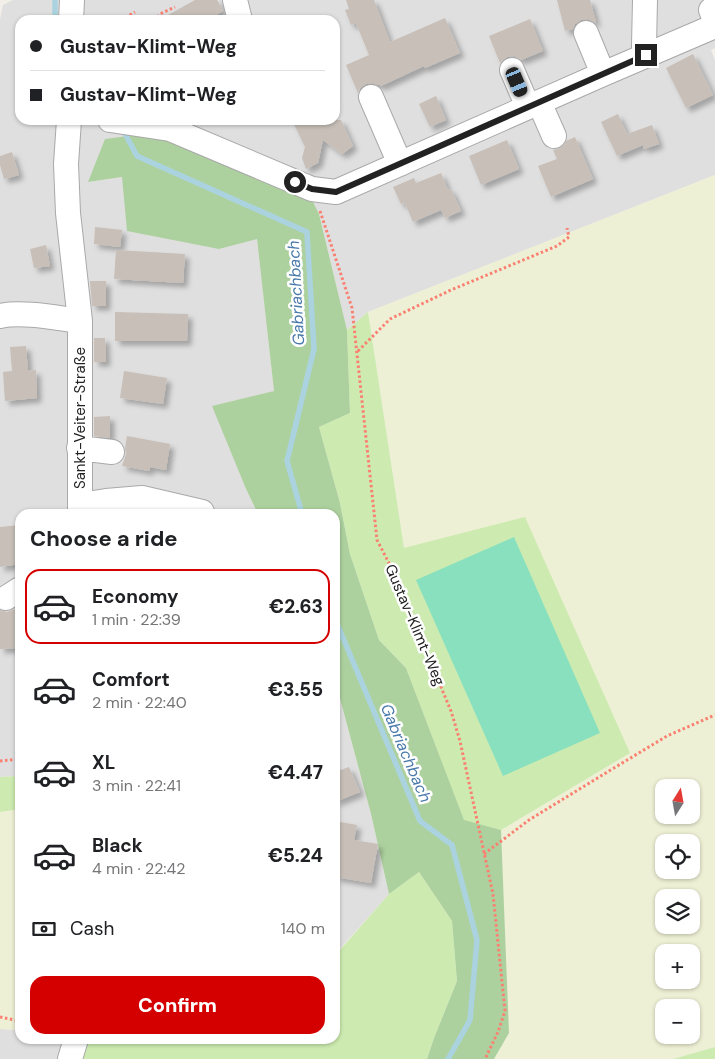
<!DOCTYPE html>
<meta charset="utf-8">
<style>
:root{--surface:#fff;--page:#f2f2f2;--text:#202124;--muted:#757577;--line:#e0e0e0;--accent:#d40000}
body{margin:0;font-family:"DM Sans",sans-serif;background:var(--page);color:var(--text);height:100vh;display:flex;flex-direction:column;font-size:19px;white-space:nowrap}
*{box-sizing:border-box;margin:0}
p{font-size:16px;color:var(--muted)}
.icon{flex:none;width:28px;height:28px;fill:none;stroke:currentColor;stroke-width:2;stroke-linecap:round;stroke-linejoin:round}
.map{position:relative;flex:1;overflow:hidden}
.sheet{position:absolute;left:15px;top:509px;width:325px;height:535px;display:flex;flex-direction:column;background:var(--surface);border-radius:15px;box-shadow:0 1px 4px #0004}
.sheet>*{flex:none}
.hud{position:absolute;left:15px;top:15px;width:325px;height:110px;border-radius:15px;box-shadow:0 1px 4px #0004;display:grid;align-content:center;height:110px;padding:0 15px;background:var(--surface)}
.needle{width:32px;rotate:11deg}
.buttons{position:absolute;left:655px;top:779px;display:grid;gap:10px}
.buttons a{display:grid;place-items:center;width:45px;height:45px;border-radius:10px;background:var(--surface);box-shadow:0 1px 4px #0004;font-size:25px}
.end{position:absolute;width:22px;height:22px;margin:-11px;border:6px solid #222;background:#fff;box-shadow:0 0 0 2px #fff}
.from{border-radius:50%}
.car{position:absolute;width:15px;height:30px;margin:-15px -8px;border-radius:6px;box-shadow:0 0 4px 1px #0007;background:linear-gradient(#222 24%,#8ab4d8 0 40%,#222 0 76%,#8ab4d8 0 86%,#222 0)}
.hud b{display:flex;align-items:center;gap:18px;height:48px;font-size:19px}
.hud b+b{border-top:1px solid var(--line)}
.hud i{width:12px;height:12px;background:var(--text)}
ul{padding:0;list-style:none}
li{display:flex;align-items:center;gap:15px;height:75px;margin:0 10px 8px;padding:0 5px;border:2px solid transparent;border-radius:15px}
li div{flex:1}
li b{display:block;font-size:19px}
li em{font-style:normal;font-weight:800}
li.selected{border-color:var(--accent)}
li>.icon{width:45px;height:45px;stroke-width:1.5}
h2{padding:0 15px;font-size:22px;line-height:60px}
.pay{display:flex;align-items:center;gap:12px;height:55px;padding:0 15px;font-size:19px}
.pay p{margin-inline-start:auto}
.button{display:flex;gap:10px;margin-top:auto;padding:10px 15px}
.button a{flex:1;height:58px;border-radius:15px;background:var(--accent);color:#fff;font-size:20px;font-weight:800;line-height:58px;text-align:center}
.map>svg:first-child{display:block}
.residential{fill:#e0dfdf;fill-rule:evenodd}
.farmland{fill:#eef0d5;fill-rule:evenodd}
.grass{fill:#cdebb0}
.forest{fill:#add19e}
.pitch{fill:#88e0be}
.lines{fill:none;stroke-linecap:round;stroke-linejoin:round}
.stream{stroke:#aad3df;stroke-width:5.5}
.building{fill:#c7bfb8;filter:url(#shadow)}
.minor-casing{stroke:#a9a9a9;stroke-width:26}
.path{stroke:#fa8072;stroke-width:3;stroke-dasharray:2.5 2.5;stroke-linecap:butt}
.minor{stroke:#fff;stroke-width:24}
.route{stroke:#222;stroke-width:6}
.labels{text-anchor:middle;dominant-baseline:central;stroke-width:5;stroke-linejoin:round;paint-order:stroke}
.street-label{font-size:15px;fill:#222;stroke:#fff}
.water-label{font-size:16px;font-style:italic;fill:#4a7aab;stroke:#fff}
</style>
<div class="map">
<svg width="715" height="1059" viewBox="0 0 715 1059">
<defs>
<filter id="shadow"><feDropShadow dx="4.5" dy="4.5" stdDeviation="2.5" flood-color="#0004"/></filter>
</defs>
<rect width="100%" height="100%" fill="#f2efe9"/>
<path class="residential" d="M13 0H715V48L711 50 715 61V175L368 312 347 330 319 214 158 132 88 182 122 177 219 249 257 238 274 391 213 406 246 489 258 514H20V776L0 777V20L3 5ZM20 20H335V120H20Z
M335 680 371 814 389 894 338 951 335 946Z
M0 1029 20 1030V1039H60L70 1059H0Z"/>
<path class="farmland" d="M715 175V1047L673 1059H494L509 1033 501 830 630 753 404 548 368 312ZM664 788H691V815H664ZM664 842H691V870H664ZM664 898H691V925H664ZM664 952H691V980H664ZM664 1008H691V1035H664Z
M20 809V1030L0 1029V812Z"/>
<path class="grass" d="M368 312 404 548 525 517 630 753 501 830 464 821 406 668 379 640 350 554 340 503 319 427 350 413 347 330Z
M20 776V809L0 812V777Z
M419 872 452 921 457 981 434 1038 427 1059H70L76 1039H335V946L339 951 389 894Z
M715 1047V1059H673Z"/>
<path class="forest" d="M158 132 308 192 319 214 347 330 350 413 319 427 340 503 350 554 379 640 406 668 464 820 501 830 509 1033 494 1059H427L434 1038 457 981 452 921 419 872 389 894 371 814 335 680V514H258L246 489 212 406 274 391 257 239 219 249 127 231 122 177 88 182 105 139Z"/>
<path class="pitch" d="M514 537 600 733 503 776 416 580Z"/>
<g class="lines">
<path class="stream" d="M55 0V20
M122 128 137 156 307 232 314 349 287 461 302 514
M335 619 420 821 452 845 477 940 470 1020 448 1059"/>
</g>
<path class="building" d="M195 0H217L223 11 208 20H159Z
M346 0H374L390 42 445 18 460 53 425 68 424 66 381 86 380 84 378 85 372 83 366 84 360 88 358 93 346 65 369 55 356 23 351 25 345 10 349 9Z
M557 0H590L596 22 595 23 588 19 581 20 575 24 573 29 565 31Z
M530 19 543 51 521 60 514 56 507 57 500 63 489 36Z
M693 54 713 95 686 108 666 68Z
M436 96 446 120 430 127 419 104Z
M618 114 627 134 652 125 659 144 644 149 643 145 617 156 601 122Z
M292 120H341L353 146 342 154 323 140 318 163 306 169 302 158 305 147Z
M575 137 593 179 551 197 538 166 557 159 553 150 560 148 565 144 566 141Z
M507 140 519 169 481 185 469 156Z
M12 152 19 175 4 179 0 165V156Z
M441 173 448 190 451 189 461 211 445 218 441 210 413 222 405 203 401 204 393 187 414 178 416 183Z
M95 227 122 230 120 247 94 244Z
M46 245 50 266 34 268 30 249Z
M116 250 185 254 183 283 114 279Z
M90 281H106V306H92Z
M115 312 188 314 187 341H115Z
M94 338H105L106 362H94Z
M26 346 28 371 36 370 37 398 5 401 3 372 12 371 10 347Z
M124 371 167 378 163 404 120 398Z
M110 416V438L94 436V417Z
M127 436 170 444 166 470 150 467 149 471 122 466 126 454 125 448Z
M20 525V564L0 567V527Z
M15 609H20V648L0 649V610L7 612Z
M349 767 360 792 335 802V772Z
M335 821 357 825 354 840 378 844 371 883 335 877Z"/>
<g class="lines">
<defs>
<path id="minor" d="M235 0 240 20
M645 0 644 46 646 55
M715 7 711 10 715 21
M71 20 72 0
M586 33 603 74
M512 70 528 107
M371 97 400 164
M539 102 554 136
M69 120 66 164 68 213 80 321V514
M110 120 170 129 312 189 336 192 603 74 715 26
M0 316C22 311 57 318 80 321
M79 448 112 452
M80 505 106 501 142 498 202 512
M6 598 20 589
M70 1059 76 1039"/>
</defs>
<use href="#minor" class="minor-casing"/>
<path class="path" d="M121 20 135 12
M153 20 162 13 175 7
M320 211 352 308 377 540 392 569 451 711 460 741 493 894 505 1011 498 1032 485 1059
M358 351 390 319 451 290 557 246 569 237 567 228
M0 761 20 759
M484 854 529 820 609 771 667 736 715 715
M0 1017 20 1021"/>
<use href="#minor" class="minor"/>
</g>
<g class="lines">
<path class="route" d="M295 182 312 189 336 192 646 55"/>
</g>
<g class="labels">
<g class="street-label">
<text transform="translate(80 418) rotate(-90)">Sankt-Veiter-Straße</text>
<text transform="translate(415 625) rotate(67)">Gustav-Klimt-Weg</text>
</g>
<g class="water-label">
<text transform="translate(296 293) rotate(-93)">Gabriachbach</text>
<text transform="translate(406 753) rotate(67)">Gabriachbach</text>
</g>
</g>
</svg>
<div class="buttons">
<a><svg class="needle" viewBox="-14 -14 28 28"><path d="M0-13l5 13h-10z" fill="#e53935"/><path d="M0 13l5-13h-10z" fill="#757577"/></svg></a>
<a><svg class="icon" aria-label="locate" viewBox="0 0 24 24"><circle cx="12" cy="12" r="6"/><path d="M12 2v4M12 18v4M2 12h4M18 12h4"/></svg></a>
<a><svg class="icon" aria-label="layers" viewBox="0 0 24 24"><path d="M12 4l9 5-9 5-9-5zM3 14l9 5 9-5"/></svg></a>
<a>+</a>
<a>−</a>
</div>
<i class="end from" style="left:295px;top:182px"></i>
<i class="end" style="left:646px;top:55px"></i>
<i class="car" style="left:517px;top:82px;rotate:157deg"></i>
<div class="hud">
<b><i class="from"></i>Gustav-Klimt-Weg</b>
<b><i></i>Gustav-Klimt-Weg</b>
</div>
<section class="sheet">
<h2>Choose a ride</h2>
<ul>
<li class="selected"><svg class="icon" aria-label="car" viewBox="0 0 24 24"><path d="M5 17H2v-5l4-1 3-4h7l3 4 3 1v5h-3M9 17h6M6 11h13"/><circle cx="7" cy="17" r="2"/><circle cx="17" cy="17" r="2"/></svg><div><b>Economy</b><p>1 min · 22:39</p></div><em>€2.63</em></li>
<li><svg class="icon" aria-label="car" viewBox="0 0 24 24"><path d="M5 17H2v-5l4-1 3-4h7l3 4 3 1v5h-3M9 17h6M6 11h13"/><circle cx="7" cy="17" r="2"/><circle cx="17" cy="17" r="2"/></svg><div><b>Comfort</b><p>2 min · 22:40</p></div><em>€3.55</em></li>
<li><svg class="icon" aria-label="car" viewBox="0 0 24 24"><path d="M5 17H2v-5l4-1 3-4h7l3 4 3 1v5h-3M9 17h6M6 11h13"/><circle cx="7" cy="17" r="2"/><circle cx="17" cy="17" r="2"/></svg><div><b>XL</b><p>3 min · 22:41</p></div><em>€4.47</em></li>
<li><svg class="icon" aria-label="car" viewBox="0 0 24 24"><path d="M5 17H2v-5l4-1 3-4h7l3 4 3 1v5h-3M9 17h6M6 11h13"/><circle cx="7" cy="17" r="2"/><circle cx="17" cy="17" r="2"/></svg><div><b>Black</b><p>4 min · 22:42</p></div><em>€5.24</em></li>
</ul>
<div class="pay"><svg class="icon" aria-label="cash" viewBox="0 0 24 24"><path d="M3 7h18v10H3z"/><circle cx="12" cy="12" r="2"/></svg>Cash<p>140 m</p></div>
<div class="button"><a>Confirm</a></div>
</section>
</div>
